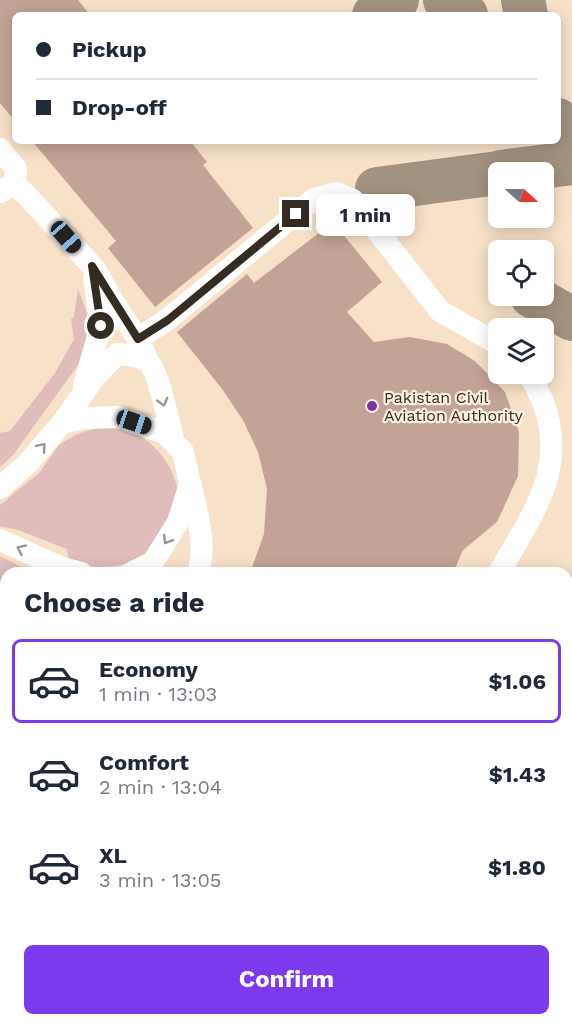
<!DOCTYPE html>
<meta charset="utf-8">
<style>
:root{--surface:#fff;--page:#f6f6f7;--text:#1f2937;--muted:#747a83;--line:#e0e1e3;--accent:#7c3aed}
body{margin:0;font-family:"Work Sans",sans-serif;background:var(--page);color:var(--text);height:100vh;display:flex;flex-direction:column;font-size:22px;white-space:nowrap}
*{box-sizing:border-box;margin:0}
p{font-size:20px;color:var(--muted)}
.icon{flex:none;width:33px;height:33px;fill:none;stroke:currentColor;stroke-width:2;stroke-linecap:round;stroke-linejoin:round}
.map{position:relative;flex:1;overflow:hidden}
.panel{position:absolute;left:0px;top:567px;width:573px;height:459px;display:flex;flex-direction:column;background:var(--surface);border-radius:18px 18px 0 0;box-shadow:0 3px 15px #0003}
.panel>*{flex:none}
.guide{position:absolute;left:12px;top:12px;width:549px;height:132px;border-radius:9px;box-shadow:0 3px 15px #0003;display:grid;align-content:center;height:132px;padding:0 24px;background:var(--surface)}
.needle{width:39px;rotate:111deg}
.fabs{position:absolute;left:488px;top:162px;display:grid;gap:12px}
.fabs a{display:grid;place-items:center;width:66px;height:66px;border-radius:9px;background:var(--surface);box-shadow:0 3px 15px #0003;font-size:30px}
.end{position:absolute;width:27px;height:27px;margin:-14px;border:8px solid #342c22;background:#fff;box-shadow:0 0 0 3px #fff}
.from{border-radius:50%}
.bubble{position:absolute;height:42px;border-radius:9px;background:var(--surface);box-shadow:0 3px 15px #0003;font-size:20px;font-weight:700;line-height:42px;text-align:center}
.car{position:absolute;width:18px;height:36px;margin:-18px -9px;border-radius:8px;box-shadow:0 0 4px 2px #0007;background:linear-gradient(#222 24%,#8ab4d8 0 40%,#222 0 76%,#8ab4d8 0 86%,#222 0)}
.guide b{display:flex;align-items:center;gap:21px;height:57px;font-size:22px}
.guide b+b{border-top:2px solid var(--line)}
.guide i{width:15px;height:15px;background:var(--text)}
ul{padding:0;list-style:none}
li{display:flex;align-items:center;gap:18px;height:84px;margin:0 12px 9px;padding:0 12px;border:3px solid transparent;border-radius:9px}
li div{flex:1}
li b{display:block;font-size:22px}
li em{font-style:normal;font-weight:700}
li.active{border-color:var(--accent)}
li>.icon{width:54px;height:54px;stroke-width:1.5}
h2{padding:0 24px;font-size:27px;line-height:72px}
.cta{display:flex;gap:12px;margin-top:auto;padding:12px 24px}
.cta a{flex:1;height:69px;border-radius:9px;background:var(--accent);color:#fff;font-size:24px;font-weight:700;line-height:69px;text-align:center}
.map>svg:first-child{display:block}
.green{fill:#debdbb}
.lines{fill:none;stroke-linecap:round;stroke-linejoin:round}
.taxiway{stroke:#a29280;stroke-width:44}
.building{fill:#c2a496}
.minor{stroke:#fff;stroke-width:22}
.oneway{stroke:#9a9690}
.route{stroke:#342c22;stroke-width:8}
.poi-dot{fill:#7933a7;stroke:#fef0e2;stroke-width:2}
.labels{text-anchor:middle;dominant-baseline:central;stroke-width:4.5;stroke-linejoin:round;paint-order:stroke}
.poi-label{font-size:16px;fill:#342c22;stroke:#fef0e2;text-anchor:start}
</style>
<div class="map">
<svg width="572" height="1026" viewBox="0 0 572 1026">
<rect width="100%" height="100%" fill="#f7e1c9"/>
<path class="green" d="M78 289C89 317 95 332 81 361L13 455 0 467V433L10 431 55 373 74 339 71 319 74 317Z
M98 428C105 428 114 427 121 428 150 435 176 465 178 495 178 510 163 542 151 553 140 563 114 567 99 567 89 567 77 561 68 558L67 549 18 530 0 526V505L39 473 59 445 77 434Z
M0 556 33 573H6V584L0 581Z"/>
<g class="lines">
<path class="taxiway" d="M445 0 466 15
M523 0 526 15
M374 15 389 3 397 0
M558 120 572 139
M500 172 572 163
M377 189 498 173
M532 296 572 319
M567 668 572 652
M567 708 572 694
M414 1020 419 1026
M481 1020 485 1026
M571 1026 572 1023"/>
</g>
<path class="building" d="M0 0H78L90 15H15V121L0 103Z
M32 141H190L207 162 203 165 253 228 155 307 108 248 116 241Z
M333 222 382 282 347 312 374 342 410 337 447 344 475 361 505 392 519 432 518 476 497 522 463 550 453 573H250L264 534 267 489 258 452 243 420 222 389 177 332 247 274 254 283Z"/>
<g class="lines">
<path class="minor" d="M0 149 16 169 15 183 0 192
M15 183 95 269 114 303 138 339 149 363
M138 339 168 319 314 199 336 193 353 200 440 311 498 344
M84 385 101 326 94 278
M63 422 94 378 117 354C128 355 139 355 148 362 159 371 169 426 174 442
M191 486C197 513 207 546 198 573
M0 488 28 463 63 422 86 418 118 417 165 433 183 452 190 484 178 522 153 562 131 573
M0 540 62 568 81 573
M499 573C530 517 569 470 543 402 539 393 534 383 529 374
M0 782 6 785
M296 1026 298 1020"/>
</g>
<defs><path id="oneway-chevron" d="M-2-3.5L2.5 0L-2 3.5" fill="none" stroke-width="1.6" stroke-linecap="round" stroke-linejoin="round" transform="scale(1.5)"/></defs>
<g class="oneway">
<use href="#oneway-chevron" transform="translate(163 402) rotate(75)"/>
<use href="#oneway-chevron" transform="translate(42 447) rotate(-49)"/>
<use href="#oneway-chevron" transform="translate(167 540) rotate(122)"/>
<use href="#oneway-chevron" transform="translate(21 549) rotate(-155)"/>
</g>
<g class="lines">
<path class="route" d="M101 326 92 266 138 339 168 320 296 214"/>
</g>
<circle class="poi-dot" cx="372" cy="406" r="6"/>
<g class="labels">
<g class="poi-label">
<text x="384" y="397">Pakistan Civil<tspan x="384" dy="18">Aviation Authority</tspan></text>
</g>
</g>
</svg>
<div class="fabs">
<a><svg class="needle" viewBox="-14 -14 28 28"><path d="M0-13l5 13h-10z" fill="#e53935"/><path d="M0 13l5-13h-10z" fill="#747a83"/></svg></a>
<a><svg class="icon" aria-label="locate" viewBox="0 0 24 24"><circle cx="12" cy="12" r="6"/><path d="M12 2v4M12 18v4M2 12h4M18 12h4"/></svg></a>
<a><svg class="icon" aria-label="layers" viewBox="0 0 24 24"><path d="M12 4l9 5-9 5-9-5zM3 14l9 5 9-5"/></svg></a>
</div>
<i class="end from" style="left:101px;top:326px"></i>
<i class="end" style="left:296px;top:214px"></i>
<div class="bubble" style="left:316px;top:194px;width:99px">1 min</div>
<i class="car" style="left:66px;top:237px;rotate:139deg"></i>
<i class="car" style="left:134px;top:422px;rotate:109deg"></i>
<div class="guide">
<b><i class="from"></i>Pickup</b>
<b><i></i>Drop-off</b>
</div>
<section class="panel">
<h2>Choose a ride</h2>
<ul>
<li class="active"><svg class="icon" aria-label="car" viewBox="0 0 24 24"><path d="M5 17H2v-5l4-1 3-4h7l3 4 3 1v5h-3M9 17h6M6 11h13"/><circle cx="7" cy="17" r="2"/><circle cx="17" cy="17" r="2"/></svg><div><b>Economy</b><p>1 min · 13:03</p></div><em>$1.06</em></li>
<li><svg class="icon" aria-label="car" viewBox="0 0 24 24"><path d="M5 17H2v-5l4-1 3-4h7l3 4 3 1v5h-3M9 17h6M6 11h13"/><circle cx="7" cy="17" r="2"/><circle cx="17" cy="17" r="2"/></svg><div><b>Comfort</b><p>2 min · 13:04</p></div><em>$1.43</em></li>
<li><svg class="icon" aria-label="car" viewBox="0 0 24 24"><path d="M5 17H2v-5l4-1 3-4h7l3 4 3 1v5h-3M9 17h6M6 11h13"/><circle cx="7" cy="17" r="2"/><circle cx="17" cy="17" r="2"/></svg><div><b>XL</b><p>3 min · 13:05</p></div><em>$1.80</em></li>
</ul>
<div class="cta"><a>Confirm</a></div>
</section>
</div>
